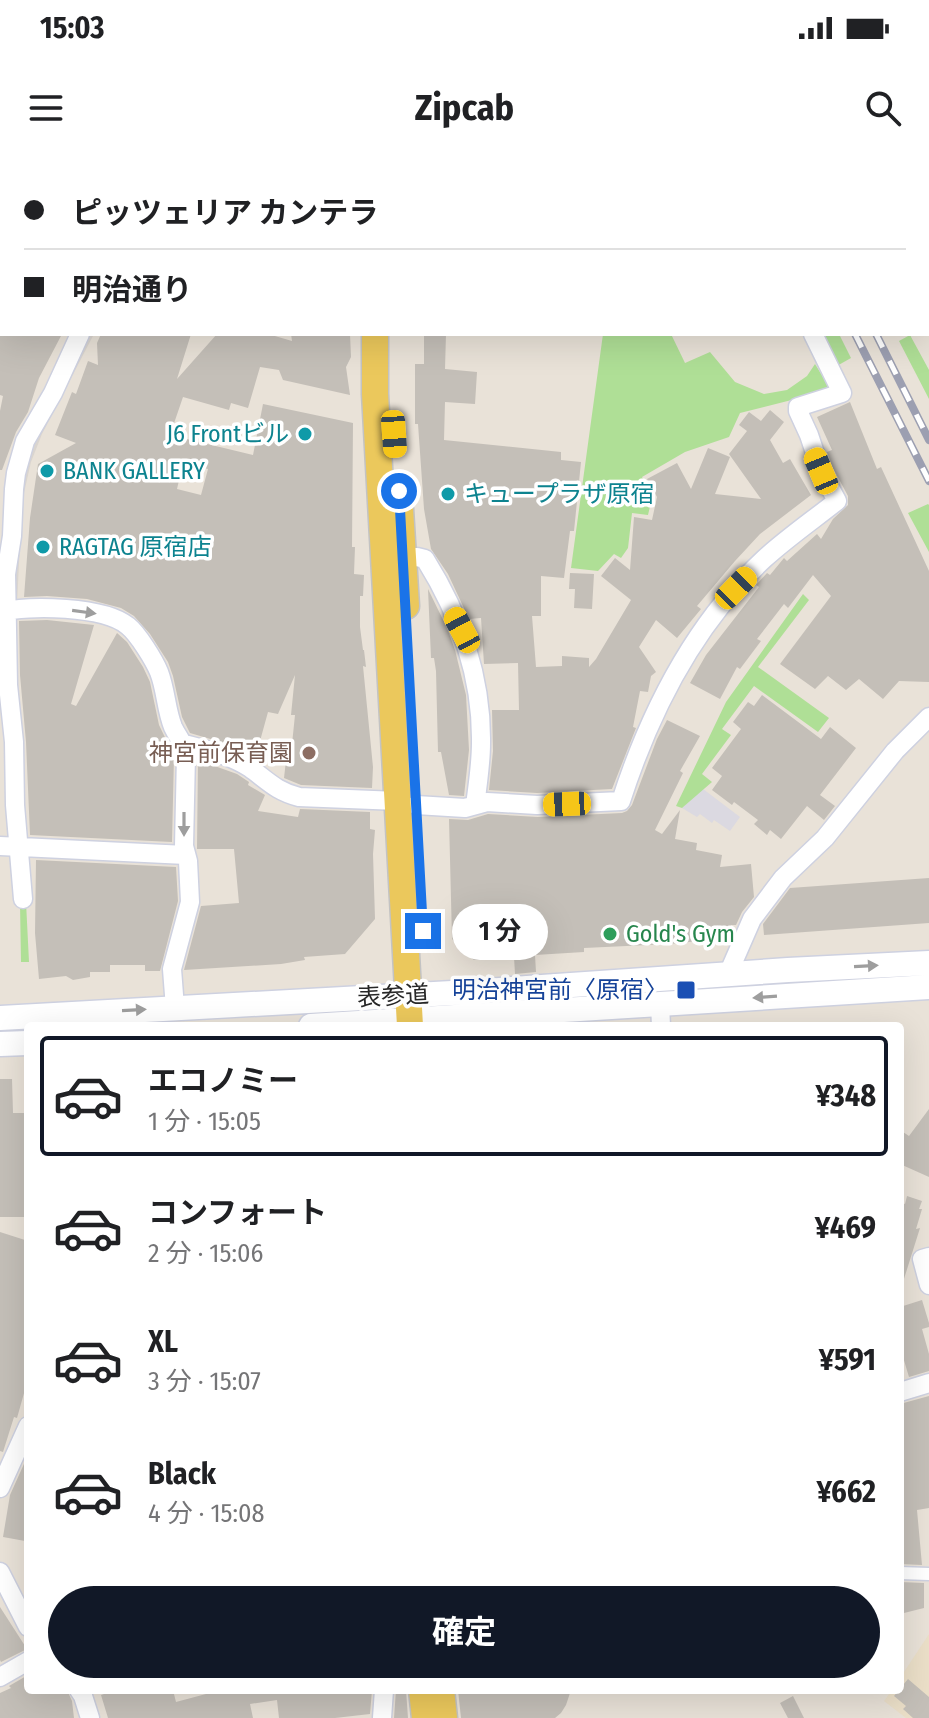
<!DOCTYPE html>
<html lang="ja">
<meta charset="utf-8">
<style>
:root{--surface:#fff;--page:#f6f6f6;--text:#202124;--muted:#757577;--line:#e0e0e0;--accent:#111827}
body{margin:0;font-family:"Fira Sans Condensed","Noto Sans JP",sans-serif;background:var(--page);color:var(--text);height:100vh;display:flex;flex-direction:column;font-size:30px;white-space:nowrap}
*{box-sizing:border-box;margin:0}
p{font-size:26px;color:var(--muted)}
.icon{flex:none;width:44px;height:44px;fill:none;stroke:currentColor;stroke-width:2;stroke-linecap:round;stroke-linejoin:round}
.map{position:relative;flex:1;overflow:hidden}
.side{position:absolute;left:24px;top:862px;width:880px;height:672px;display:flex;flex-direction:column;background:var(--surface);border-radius:8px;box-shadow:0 8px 32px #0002}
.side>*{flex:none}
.guide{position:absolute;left:0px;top:0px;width:930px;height:176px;box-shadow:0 8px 32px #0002;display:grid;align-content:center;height:176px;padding:0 24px;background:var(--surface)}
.end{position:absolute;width:36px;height:36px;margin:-18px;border:10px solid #1a73e8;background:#fff;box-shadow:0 0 0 4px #fff}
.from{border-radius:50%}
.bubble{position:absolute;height:56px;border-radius:28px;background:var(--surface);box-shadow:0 8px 32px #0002;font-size:26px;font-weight:700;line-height:56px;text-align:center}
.car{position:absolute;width:24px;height:48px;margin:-24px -12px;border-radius:10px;box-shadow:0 0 6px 2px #0007;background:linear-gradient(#f5c518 24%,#345 0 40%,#f5c518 0 76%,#345 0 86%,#f5c518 0)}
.guide b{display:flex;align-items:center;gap:28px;height:76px;font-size:30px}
.guide b+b{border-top:2px solid var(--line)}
.guide i{width:20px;height:20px;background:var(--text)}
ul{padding:14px 0 0;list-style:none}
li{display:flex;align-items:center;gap:24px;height:120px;margin:0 16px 12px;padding:0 8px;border:4px solid transparent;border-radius:8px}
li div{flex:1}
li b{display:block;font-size:30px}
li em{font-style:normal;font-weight:700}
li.selected{border-color:var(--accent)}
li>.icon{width:72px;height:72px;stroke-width:1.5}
.cta{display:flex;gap:16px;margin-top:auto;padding:16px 24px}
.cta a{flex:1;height:92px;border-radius:48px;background:var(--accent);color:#fff;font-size:32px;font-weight:700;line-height:92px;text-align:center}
.status{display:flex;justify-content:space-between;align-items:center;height:56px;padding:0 40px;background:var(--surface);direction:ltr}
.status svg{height:22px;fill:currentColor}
header{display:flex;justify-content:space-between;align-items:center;height:104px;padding:0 24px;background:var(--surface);font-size:36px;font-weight:700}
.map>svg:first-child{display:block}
.industrial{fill:#dbd9e1}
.education{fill:#ebdfc8}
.green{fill:#afdf96}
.plaza{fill:#dad5cf}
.building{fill:#c4bfb8;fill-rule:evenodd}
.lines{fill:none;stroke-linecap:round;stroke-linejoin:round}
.pedestrian-casing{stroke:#ced1e0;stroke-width:15}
.minor-casing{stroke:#ced1e0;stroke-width:21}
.tertiary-casing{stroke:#ced1e0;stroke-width:25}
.secondary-casing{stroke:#ced1e0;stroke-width:27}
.primary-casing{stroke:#c3c3c3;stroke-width:29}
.pedestrian{stroke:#fff;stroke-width:12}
.minor{stroke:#fff;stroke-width:18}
.tertiary{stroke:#fff;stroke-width:22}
.secondary{stroke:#fff;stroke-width:24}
.primary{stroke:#ebc85c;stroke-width:26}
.rail-casing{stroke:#9c9fb1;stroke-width:8}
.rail{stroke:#fff;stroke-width:5;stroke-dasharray:15;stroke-linecap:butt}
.oneway{fill:#9e9e9e}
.route{stroke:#1a73e8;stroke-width:10}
.culture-dot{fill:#0f9aa8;stroke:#fff;stroke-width:3}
.education-dot{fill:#8d6e63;stroke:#fff;stroke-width:3}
.leisure-dot{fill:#2e9e5b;stroke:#fff;stroke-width:3}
.transit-dot{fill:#1a4fb4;stroke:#fff;stroke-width:3}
.labels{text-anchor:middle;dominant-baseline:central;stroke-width:7;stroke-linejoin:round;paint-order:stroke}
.culture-label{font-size:24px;fill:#0d838f;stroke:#fff;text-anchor:start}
.education-label{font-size:24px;fill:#785e54;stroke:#fff;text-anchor:end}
.leisure-label{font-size:24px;fill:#27864d;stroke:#fff;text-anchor:start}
.transit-label{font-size:24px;fill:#164399;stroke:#fff;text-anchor:end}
.street-label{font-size:24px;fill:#272727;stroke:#fff}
</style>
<div class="status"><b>15:03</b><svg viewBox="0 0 49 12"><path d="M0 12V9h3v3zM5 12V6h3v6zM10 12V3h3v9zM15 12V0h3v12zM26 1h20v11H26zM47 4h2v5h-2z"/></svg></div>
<header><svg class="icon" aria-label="menu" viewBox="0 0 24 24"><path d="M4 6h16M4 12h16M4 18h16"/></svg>Zipcab<svg class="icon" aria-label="search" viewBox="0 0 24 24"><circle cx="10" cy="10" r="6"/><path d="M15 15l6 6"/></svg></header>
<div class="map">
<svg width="929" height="1558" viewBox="0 0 929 1558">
<rect width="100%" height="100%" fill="#e9e2d8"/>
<path class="industrial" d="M703 629 740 657 730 671 714 660 712 663 700 654 697 657 682 648Z"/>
<path class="education" d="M929 1474V1558H906L884 1541 892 1530H900V1518Z"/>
<path class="green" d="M603 174H671L685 203 710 192 735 222 764 234 787 230 807 216 815 204 831 230 740 253 729 277 685 292 642 317 652 338 648 355 632 353 628 388 621 398 614 394 598 411 571 408Z
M819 174H839L851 198 835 207Z
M910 175 929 210V239L899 181Z
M928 344 929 345V392L908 353Z
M803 434 809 440 758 507 829 558 818 572 754 526 722 569 731 575 702 614 712 622 682 648 676 646 726 542Z
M26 742 29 802H21L20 743Z"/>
<path class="plaza" d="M89 174H94L42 274 31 302 24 333 21 363 17 444 14 443 13 425 18 328 32 286Z"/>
<path class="building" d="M0 174H62L39 218 28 252 16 272 2 310H0V251L3 236 0 235Z
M101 174H191L177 219 217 174H268L292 181 291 174H350L351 197 346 207 350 235 283 220 279 210 260 207 248 248 231 243 229 250 183 237 170 275 253 295 263 244 353 263 352 387H355L354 414 364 415 363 436H360V467L363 490H364L366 507 363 506 373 607 372 628 301 625 284 618 288 583 292 584 295 555H291L295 515 278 554 268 552 260 581 266 584 259 600 231 585 190 573 182 557 173 516 168 502 150 474 134 456 121 448 87 439 47 436 24 437 30 358 38 304 76 283 55 275 72 232 76 234 88 201 98 205 97 183ZM183 303 208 309 201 335 177 329Z
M424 174H446L445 209 477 212 475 244 445 242 444 280 561 292V300L581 302 574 371H570L564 418 541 416V456H532L536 507 562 506V496L589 498V507L596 499 631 440 601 416 615 398 630 410 634 357 652 360 657 337 647 319 677 303 691 329 708 288 730 297 715 334 761 339 729 294 747 271 739 265 749 252 761 261 770 250 784 262 770 280 783 303 790 299 811 335 760 374 735 401 697 446 701 449 677 478 656 460 639 487 656 512 651 516 648 532 640 531 633 567 636 568 612 629 537 633 489 630 493 591 492 550H519L518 503 484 504 481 458 469 459 448 414 431 389 424 349 418 264H415V204H424Z
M850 242 877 309 881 307 929 411V522L899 521 883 539 859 519 846 530 828 516 815 529 780 504 831 436 813 415 788 448 784 444 757 479 761 481 740 509 737 507 720 539 690 523 706 495 759 427 756 425 767 413 770 415 784 398 787 401 817 374 821 379 833 359 848 345V336L832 306 827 292 832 290 817 257Z
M570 413 594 414 592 449 574 448 575 429H569Z
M428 429 447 468 455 490 466 535 469 590 464 636 449 635 441 592H438L436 511 434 498H431Z
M47 460 94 465 71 544 76 546 117 473 127 482 143 507 150 522 159 565 174 596 172 682 30 675 26 582 20 515 19 461Z
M762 535 821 579 830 567 856 588 820 635 835 646 824 660 807 646 781 679 770 670 767 675 754 664 758 660 734 642 732 645 712 630 722 616 712 608 741 569 733 562 748 542 754 546Z
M667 560 700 576 680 611 683 613 655 670 662 674 680 650 675 679 697 683 696 690 722 695 720 707 751 704 754 737 742 752 736 765H731L730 778 669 784 584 788V792L535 795 536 812 515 814 514 797 474 800 452 779 449 659 468 660 488 654 538 657 622 653 627 651 632 645 657 579Z
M198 600 237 614 249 622 248 625 265 635 258 651 298 657 300 649 370 652V669L375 670 373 694 375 759 345 794 304 797 305 800 281 804 184 810 201 746 239 743 234 689H197Z
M36 700 176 707 178 741 160 811H145V805H110V812H90V817L73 820 66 816 39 819 35 773Z
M929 718V763L764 775 763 764 790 728Z
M0 919H12L13 953H28V1057H0Z
M929 949V1017L900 1004V970L909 976Z
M907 1036 922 1041 919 1049H922L916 1069 920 1068 903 1122 900 1121V1042L905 1044Z
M0 1072 28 1081V1219L17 1258 14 1257 3 1292 0 1291Z
M922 1140 929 1163V1167L922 1169 929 1194V1211L909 1217 900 1187V1147Z
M929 1236V1348L917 1350 922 1405 900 1404V1244Z
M28 1295V1359L25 1381 3 1377 10 1335Z
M900 1422 924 1423V1448L900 1454Z
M0 1447 27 1489 1 1502 0 1500Z
M28 1515V1530H67L72 1541 74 1558H0V1533L11 1528 9 1526Z
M908 1519 929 1537V1558H913L903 1549 906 1546 894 1536Z
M103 1530H173L176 1542 221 1530H372L370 1554 335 1558H279L277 1540 250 1544 253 1558H108L101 1535 104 1534Z
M396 1530H406L408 1558H394Z
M458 1530H571L566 1545 561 1553 555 1558H461Z
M793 1536 804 1558H788L780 1543Z"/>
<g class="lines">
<defs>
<path id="pedestrian" d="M900 1413 929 1414"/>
<path id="minor" d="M10 0 11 2
M170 2 171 0
M0 117 2 109
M403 398 417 397 425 399C460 455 482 515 481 583 481 603 478 624 475 645
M0 452C29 445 104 446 128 466 138 474 154 500 159 512 166 530 166 550 173 567 178 578 184 582 186 595L184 686 188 701 190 742 172 809 175 848
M184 584C207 590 230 595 250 608 268 621 276 631 299 637L398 641
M416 645 465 648 487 642 537 645 621 641C650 551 694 464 764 399 787 378 813 360 837 341L821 311 809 275 798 251V247L842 233 813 174
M0 686 186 695
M23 739 15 645 14 582 8 525 6 414 12 376 14 329 16 313 25 281 53 233 80 174
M728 814 752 759 783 718 825 678 895 591 929 557
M660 844 661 866
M929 1097 922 1099 929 1125
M900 1232 929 1223
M0 1328 28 1266
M0 1412 28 1467
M0 1517 28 1501
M79 1530 83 1536 90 1558
M382 1558 384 1530"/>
<path id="tertiary" d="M843 0 844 2
M928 154 929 156"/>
<path id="secondary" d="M0 858 470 832 788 810 929 803
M311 866 929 827
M0 884 28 883"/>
<path id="primary" d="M375 2V0
M394 2V0
M375 174V234L410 866
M400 349 406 446
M422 1530 425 1558
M441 1530 444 1558"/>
</defs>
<use href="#pedestrian" class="pedestrian-casing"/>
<use href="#minor" class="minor-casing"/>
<use href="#tertiary" class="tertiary-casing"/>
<use href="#secondary" class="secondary-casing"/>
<use href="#primary" class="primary-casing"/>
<use href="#pedestrian" class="pedestrian"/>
<use href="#minor" class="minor"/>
<use href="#tertiary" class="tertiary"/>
<use href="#secondary" class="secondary"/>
<use href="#primary" class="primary"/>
<defs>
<path id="rail" d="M778 0 779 2
M801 0 802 2
M855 174 929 321
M876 174 929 280"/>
</defs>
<use href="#rail" class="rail-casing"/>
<use href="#rail" class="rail"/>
</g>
<defs><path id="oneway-solid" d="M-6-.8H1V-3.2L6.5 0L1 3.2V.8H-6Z" transform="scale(2)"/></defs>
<g class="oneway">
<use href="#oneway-solid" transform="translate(84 452) rotate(8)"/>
<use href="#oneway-solid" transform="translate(184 664) rotate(90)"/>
<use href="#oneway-solid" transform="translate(866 806) rotate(-3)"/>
<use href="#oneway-solid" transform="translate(765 837) rotate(176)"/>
<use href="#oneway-solid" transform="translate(134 850) rotate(-3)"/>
</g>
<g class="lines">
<path class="route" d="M399 331 423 771"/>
</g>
<g class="culture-dot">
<circle cx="305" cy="274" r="8"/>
<circle cx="47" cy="311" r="8"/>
<circle cx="448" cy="334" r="8"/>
<circle cx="43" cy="387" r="8"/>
</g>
<circle class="education-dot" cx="309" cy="593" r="8"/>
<circle class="leisure-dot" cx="610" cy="774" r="8"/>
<rect class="transit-dot" x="676" y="820" width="20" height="20" rx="4"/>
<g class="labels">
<g class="culture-label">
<text x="289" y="274" text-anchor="end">J6 Frontビル</text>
<text x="63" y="311">BANK GALLERY</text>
<text x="464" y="334">キュープラザ原宿</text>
<text x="59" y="387">RAGTAG 原宿店</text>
</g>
<g class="education-label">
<text x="293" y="593">神宮前保育園</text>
</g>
<g class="leisure-label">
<text x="626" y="774">Gold's Gym</text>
</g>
<g class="transit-label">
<text x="668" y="830">明治神宮前〈原宿〉</text>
</g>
<g class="street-label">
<text transform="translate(393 836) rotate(-3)">表参道</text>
</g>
</g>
</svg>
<i class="end from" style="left:399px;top:331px"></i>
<i class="end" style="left:423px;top:771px"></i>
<div class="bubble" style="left:452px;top:744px;width:96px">1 分</div>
<i class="car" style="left:394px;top:274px;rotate:176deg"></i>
<i class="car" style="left:821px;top:311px;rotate:337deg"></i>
<i class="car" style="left:736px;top:428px;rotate:44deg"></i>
<i class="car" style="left:462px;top:470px;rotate:332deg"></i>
<i class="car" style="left:567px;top:644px;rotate:268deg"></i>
<div class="guide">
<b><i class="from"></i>ピッツェリア カンテラ</b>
<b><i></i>明治通り</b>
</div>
<section class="side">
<ul>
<li class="selected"><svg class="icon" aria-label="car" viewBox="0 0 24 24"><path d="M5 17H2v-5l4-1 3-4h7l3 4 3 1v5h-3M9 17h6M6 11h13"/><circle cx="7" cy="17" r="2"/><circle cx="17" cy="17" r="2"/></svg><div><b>エコノミー</b><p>1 分 · 15:05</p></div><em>¥348</em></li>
<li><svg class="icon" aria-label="car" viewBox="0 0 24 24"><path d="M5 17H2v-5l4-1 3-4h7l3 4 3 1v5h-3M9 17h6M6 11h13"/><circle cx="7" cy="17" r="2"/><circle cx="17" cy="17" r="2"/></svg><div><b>コンフォート</b><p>2 分 · 15:06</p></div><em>¥469</em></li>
<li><svg class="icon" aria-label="car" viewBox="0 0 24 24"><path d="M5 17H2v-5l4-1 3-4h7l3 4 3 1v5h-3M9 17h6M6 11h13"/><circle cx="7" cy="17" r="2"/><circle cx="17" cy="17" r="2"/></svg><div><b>XL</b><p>3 分 · 15:07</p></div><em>¥591</em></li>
<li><svg class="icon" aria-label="car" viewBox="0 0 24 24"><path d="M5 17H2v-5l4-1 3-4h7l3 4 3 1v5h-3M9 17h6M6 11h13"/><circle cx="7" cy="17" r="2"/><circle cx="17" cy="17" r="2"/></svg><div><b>Black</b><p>4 分 · 15:08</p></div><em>¥662</em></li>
</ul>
<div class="cta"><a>確定</a></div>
</section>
</div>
